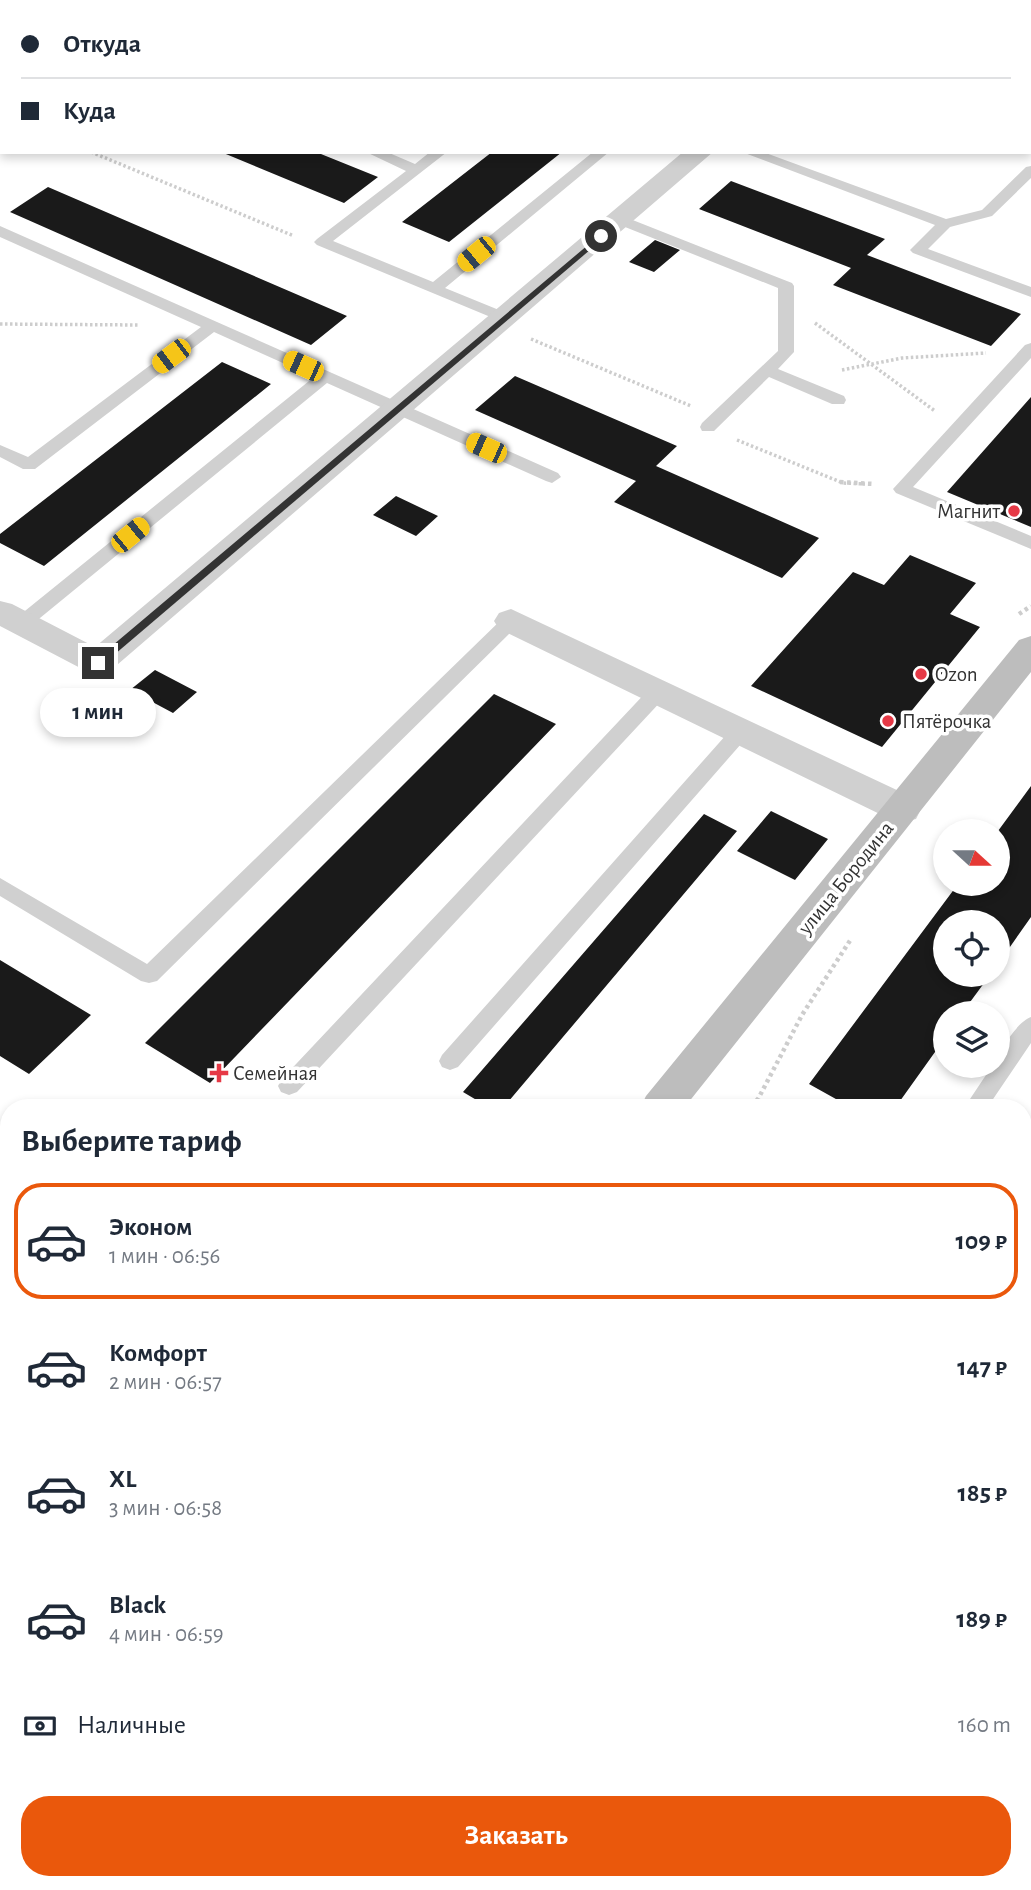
<!DOCTYPE html>
<html lang="ru">
<meta charset="utf-8">
<style>
:root{--surface:#fff;--page:#f2f2f3;--text:#1f2937;--muted:#747a83;--line:#e0e1e3;--accent:#ea580c}
body{margin:0;font-family:"Alegreya Sans",sans-serif;background:var(--page);color:var(--text);height:100vh;display:flex;flex-direction:column;font-size:26px;white-space:nowrap}
*{box-sizing:border-box;margin:0}
p{font-size:23px;color:var(--muted)}
.icon{flex:none;width:38px;height:38px;fill:none;stroke:currentColor;stroke-width:2;stroke-linecap:round;stroke-linejoin:round}
.map{position:relative;flex:1;overflow:hidden}
.panel{position:absolute;left:0px;top:1099px;width:1032px;height:791px;display:flex;flex-direction:column;background:var(--surface);border-radius:28px 28px 0 0;box-shadow:0 4px 10px #0003}
.panel>*{flex:none}
.hud{position:absolute;left:0px;top:0px;width:1032px;height:154px;box-shadow:0 4px 10px #0003;display:grid;align-content:center;height:154px;padding:0 21px;background:var(--surface)}
.needle{width:46px;rotate:111deg}
.controls{position:absolute;left:933px;top:819px;display:grid;gap:14px}
.controls a{display:grid;place-items:center;width:77px;height:77px;border-radius:50%;background:var(--surface);box-shadow:0 4px 10px #0003;font-size:35px}
.end{position:absolute;width:32px;height:32px;margin:-16px;border:9px solid #333;background:#fff;box-shadow:0 0 0 4px #fff}
.from{border-radius:50%}
.bubble{position:absolute;height:49px;border-radius:24px;background:var(--surface);box-shadow:0 4px 10px #0003;font-size:23px;font-weight:600;line-height:49px;text-align:center}
.car{position:absolute;width:21px;height:42px;margin:-21px -10px;border-radius:9px;box-shadow:0 0 5px 2px #0007;background:linear-gradient(#f5c518 24%,#345 0 40%,#f5c518 0 76%,#345 0 86%,#f5c518 0)}
.hud b{display:flex;align-items:center;gap:24px;height:66px;font-size:26px}
.hud b+b{border-top:2px solid var(--line)}
.hud i{width:18px;height:18px;background:var(--text)}
ul{padding:0;list-style:none}
li{display:flex;align-items:center;gap:21px;height:116px;margin:0 14px 10px;padding:0 7px;border:4px solid transparent;border-radius:28px}
li div{flex:1}
li b{display:block;font-size:26px}
li em{font-style:normal;font-weight:600}
li.on{border-color:var(--accent)}
li>.icon{width:63px;height:63px;stroke-width:1.5}
h2{padding:0 21px;font-size:32px;line-height:84px}
.pay{display:flex;align-items:center;gap:18px;height:77px;padding:0 21px;font-size:26px}
.pay p{margin-inline-start:auto}
.button{display:flex;gap:14px;margin-top:auto;padding:14px 21px}
.button a{flex:1;height:80px;border-radius:28px;background:var(--accent);color:#fff;font-size:28px;font-weight:600;line-height:80px;text-align:center}
.map>svg:first-child{display:block}
.green{fill:#e6ecdf}
.building{fill:#1a1a1a}
.lines{fill:none;stroke-linecap:round;stroke-linejoin:round}
.path-far2{stroke:#cdcdcd;stroke-width:3.5;stroke-dasharray:2.5 2.5;stroke-linecap:butt}
.path-far1{stroke:#cdcdcd;stroke-width:4.5;stroke-dasharray:3.5 3.5;stroke-linecap:butt}
.path{stroke:#cdcdcd;stroke-width:5;stroke-dasharray:4.5 4.5;stroke-linecap:butt}
.lane{fill:#d0d0d0;fill-rule:evenodd}
.street{fill:#d0d0d0;fill-rule:evenodd}
.secondary{fill:#bdbdbd;fill-rule:evenodd}
.tram{stroke:#888;stroke-width:2}
.route{fill:#333}
.poi-dot{fill:#e63946;stroke:#fff;stroke-width:2.5}
.labels{text-anchor:middle;dominant-baseline:central;stroke-width:7;stroke-linejoin:round;paint-order:stroke}
.poi-label{font-size:21px;fill:#333;stroke:#fff;text-anchor:start}
.street-label{font-size:21px;fill:#333;stroke:#fff}
</style>
<div class="map">
<svg width="1031" height="1890" viewBox="0 0 1031 1890">
<rect width="100%" height="100%" fill="#fff"/>
<path class="green" d="M0 1674 9 1681V1820L0 1822Z
M116 1881H255L266 1890H109Z
M447 1881H803L815 1890H459Z"/>
<path class="building" d="M221 152H316L378 177 344 203Z
M492 152H562L449 242 402 222Z
M731 181 885 239 867 255 1021 314 991 346 833 285 851 268 699 209Z
M48 187 347 316 311 345 10 212Z
M655 240 680 250 654 272 629 262Z
M222 362 271 384 44 566 0 543V534Z
M515 376 677 446 656 466 819 538 782 578 614 502 636 481 475 410Z
M1031 397V527L947 492Z
M396 496 438 516 416 536 373 515Z
M910 555 976 583 950 614 980 627 882 747 751 686 853 572 884 585Z
M155 670 197 692 173 713 130 690Z
M494 694 556 724 210 1083 145 1043Z
M1031 786V917L998 964V922H945V975H990L962 1013H945V1038L895 1108H852L809 1084 958 884H998V831Z
M771 811 828 839 795 880 737 851Z
M704 814 737 831 503 1108H490L463 1092Z
M0 960 91 1015 29 1074 0 1056Z
M1024 1121 1031 1125V1200L1024 1196Z
M1024 1654 1031 1659V1787L1024 1782Z"/>
<g class="lines">
<path class="path-far2" d="M140 2 143 0
M91 152 294 236
M815 323 935 411
M0 324 139 325
M531 339 691 406
M842 370 902 358 986 353
M737 440 843 483 865 484"/>
<path class="path-far1" d="M840 482 874 484
M1019 614 1031 606
M757 1101 802 1015 851 939"/>
<path class="path" d="M232 1108 238 1102 248 1108
M753 1108 758 1099
M0 1301 9 1307
M0 1348 9 1339
M0 1492 9 1498
M821 1881 833 1890"/>
<path class="lane" d="M300 0H315L298 2Z
M368 0H385L387 2H369Z
M660 0H677L679 2H661Z
M781 0H795L779 2Z
M897 0H915L917 2H898Z
M366 152H387L415 164 430 152H447L333 241 433 282 593 152H609L445 288 511 315 513 318 505 323 317 245 314 242 317 239 406 171Z
M742 152H763L946 219 982 210 1026 167 1031 166V178L992 216 950 227 928 249 1031 287V297L913 253 910 250 935 225Z
M620 215 792 283 794 286V352L778 369 844 396 846 400 844 404H832L769 377 714 431H702L700 427 702 423 778 351V288L615 223 612 220Z
M0 226 558 473 561 477 552 483 546 481 327 383 29 627H15L13 623 15 619 314 377 214 332 35 469H23L0 457V445L28 457 201 327 0 237Z
M1031 343V358L913 487 1031 536V549L896 493 893 489 1025 345Z
M511 615 518 617 520 621 518 625 157 981 149 983 141 981 0 896V878L147 964 504 617Z
M658 685 665 687 668 692 665 697 297 1092 289 1095 281 1092 278 1086 281 1080 651 687Z
M741 724 748 726 751 731 748 736 458 1067 450 1070 442 1067 439 1061 442 1055 734 726Z
M1031 1017V1043L987 1108H964L992 1066H998C998 1051 1017 1022 1031 1017Z
M1024 1558 1031 1560V1587L1024 1585Z"/>
<path class="street" d="M867 0H892L866 2Z
M683 152H713L110 671 98 675 86 671 0 626V601L12 604 95 647Z
M511 609 916 799 921 809 916 819 903 822 890 819 499 629 494 621 499 613Z"/>
<path class="secondary" d="M1031 636V672L684 1108H640L646 1096 1019 640Z
M0 1591 9 1594V1643L0 1640Z
M9 1866V1881H56L52 1890H0V1883Z
M328 1881H388L392 1890H332Z"/>
<path class="tram" d="M0 1752 9 1759
M0 1800 9 1807
M101 1881 112 1890
M162 1881 173 1890"/>
</g>
<path class="route" d="M601 234 604 238 101 666H94V661Z"/>
<g class="poi-dot">
<circle cx="1014" cy="511" r="7"/>
<circle cx="921" cy="674" r="7"/>
<circle cx="888" cy="721" r="7"/>
<path d="M215.5 1062.5h7v7h7v7h-7v7h-7v-7h-7v-7h7z"/>
</g>
<g class="labels">
<g class="poi-label">
<text x="1000" y="511" text-anchor="end">Магнит</text>
<text x="935" y="674">Ozon</text>
<text x="902" y="721">Пятёрочка</text>
<text x="233" y="1073">Семейная</text>
</g>
<g class="street-label">
<text transform="translate(846 878) rotate(-51)">улица Бородина</text>
</g>
</g>
</svg>
<div class="controls">
<a><svg class="needle" viewBox="-14 -14 28 28"><path d="M0-13l5 13h-10z" fill="#e53935"/><path d="M0 13l5-13h-10z" fill="#747a83"/></svg></a>
<a><svg class="icon" aria-label="locate" viewBox="0 0 24 24"><circle cx="12" cy="12" r="6"/><path d="M12 2v4M12 18v4M2 12h4M18 12h4"/></svg></a>
<a><svg class="icon" aria-label="layers" viewBox="0 0 24 24"><path d="M12 4l9 5-9 5-9-5zM3 14l9 5 9-5"/></svg></a>
</div>
<i class="end from" style="left:601px;top:236px"></i>
<i class="end" style="left:98px;top:663px"></i>
<div class="bubble" style="left:40px;top:688px;width:116px">1 мин</div>
<i class="car" style="left:476px;top:254px;rotate:231deg"></i>
<i class="car" style="left:171px;top:356px;rotate:233deg"></i>
<i class="car" style="left:303px;top:366px;rotate:294deg"></i>
<i class="car" style="left:486px;top:448px;rotate:294deg"></i>
<i class="car" style="left:130px;top:535px;rotate:51deg"></i>
<div class="hud">
<b><i class="from"></i>Откуда</b>
<b><i></i>Куда</b>
</div>
<section class="panel">
<h2>Выберите тариф</h2>
<ul>
<li class="on"><svg class="icon" aria-label="car" viewBox="0 0 24 24"><path d="M5 17H2v-5l4-1 3-4h7l3 4 3 1v5h-3M9 17h6M6 11h13"/><circle cx="7" cy="17" r="2"/><circle cx="17" cy="17" r="2"/></svg><div><b>Эконом</b><p>1 мин · 06:56</p></div><em>109 ₽</em></li>
<li><svg class="icon" aria-label="car" viewBox="0 0 24 24"><path d="M5 17H2v-5l4-1 3-4h7l3 4 3 1v5h-3M9 17h6M6 11h13"/><circle cx="7" cy="17" r="2"/><circle cx="17" cy="17" r="2"/></svg><div><b>Комфорт</b><p>2 мин · 06:57</p></div><em>147 ₽</em></li>
<li><svg class="icon" aria-label="car" viewBox="0 0 24 24"><path d="M5 17H2v-5l4-1 3-4h7l3 4 3 1v5h-3M9 17h6M6 11h13"/><circle cx="7" cy="17" r="2"/><circle cx="17" cy="17" r="2"/></svg><div><b>XL</b><p>3 мин · 06:58</p></div><em>185 ₽</em></li>
<li><svg class="icon" aria-label="car" viewBox="0 0 24 24"><path d="M5 17H2v-5l4-1 3-4h7l3 4 3 1v5h-3M9 17h6M6 11h13"/><circle cx="7" cy="17" r="2"/><circle cx="17" cy="17" r="2"/></svg><div><b>Black</b><p>4 мин · 06:59</p></div><em>189 ₽</em></li>
</ul>
<div class="pay"><svg class="icon" aria-label="cash" viewBox="0 0 24 24"><path d="M3 7h18v10H3z"/><circle cx="12" cy="12" r="2"/></svg>Наличные<p>160 m</p></div>
<div class="button"><a>Заказать</a></div>
</section>
</div>
